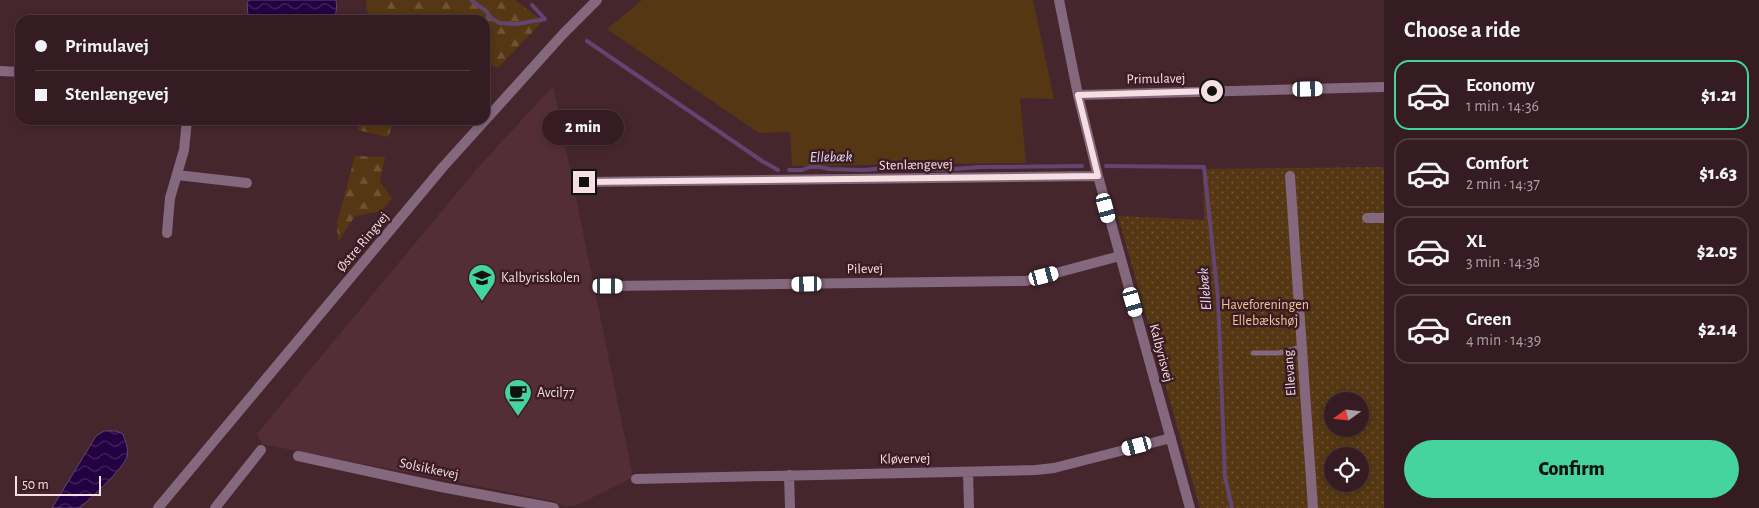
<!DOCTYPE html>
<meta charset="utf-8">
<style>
:root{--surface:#341c22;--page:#3f292f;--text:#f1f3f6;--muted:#a9a1a5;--line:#4e3a40;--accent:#46d49e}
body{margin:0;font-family:"Alegreya Sans",sans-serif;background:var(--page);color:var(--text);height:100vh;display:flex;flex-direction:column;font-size:19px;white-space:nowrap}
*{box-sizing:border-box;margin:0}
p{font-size:16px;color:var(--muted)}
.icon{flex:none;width:28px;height:28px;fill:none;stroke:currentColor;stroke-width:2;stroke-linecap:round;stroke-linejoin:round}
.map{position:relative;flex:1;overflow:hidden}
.details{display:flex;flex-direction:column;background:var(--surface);width:375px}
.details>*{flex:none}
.banner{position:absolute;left:15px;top:15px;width:475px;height:110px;border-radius:15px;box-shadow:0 2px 8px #0003,0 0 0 1px var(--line);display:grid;align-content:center;height:110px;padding:0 20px;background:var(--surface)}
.needle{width:32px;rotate:255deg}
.fabs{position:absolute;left:1324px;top:392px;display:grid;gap:10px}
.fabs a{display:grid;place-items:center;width:45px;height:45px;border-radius:50%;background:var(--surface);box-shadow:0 2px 8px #0003,0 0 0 1px var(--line);font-size:25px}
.scale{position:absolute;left:15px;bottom:12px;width:86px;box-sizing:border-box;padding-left:5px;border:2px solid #f5dfe3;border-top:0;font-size:14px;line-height:18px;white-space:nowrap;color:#f5dfe3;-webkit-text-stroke:4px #3b1c24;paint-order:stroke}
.end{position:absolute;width:22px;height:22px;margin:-11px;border:6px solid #f5dfe3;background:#111;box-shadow:0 0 0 2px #111}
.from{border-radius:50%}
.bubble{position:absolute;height:35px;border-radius:18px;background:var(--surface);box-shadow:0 2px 8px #0003,0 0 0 1px var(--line);font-size:16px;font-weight:800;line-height:35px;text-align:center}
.car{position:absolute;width:15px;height:30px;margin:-15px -8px;border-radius:6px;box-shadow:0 0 4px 1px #0007;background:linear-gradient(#fff 24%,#345 0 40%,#fff 0 76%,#345 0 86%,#fff 0)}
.banner b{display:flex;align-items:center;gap:18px;height:48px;font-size:19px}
.banner b+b{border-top:1px solid var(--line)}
.banner i{width:12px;height:12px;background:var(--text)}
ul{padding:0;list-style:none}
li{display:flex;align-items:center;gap:15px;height:70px;margin:0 10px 8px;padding:0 10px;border:2px solid var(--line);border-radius:15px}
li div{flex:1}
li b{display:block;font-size:19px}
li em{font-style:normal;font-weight:800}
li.current{border-color:var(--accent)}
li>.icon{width:45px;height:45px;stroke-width:1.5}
h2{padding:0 20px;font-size:22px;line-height:60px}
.cta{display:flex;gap:10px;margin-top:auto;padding:10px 20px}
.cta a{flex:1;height:58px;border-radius:30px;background:var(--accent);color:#111;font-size:20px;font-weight:800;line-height:58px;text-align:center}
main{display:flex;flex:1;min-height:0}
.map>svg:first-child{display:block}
.built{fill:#542e37}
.forest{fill:url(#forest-firs)}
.park{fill:#553713}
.garden{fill:url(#garden-dots);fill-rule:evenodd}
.water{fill:url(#water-waves);stroke:#634472}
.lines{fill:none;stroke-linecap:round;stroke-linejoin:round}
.stream{stroke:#634472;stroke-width:4}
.service{stroke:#84687e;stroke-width:5}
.minor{stroke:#84687e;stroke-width:10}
.tertiary{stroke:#84687e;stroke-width:10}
.route{stroke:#f5dfe3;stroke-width:6}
.labels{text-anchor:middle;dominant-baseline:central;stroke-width:5;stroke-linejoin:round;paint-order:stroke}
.street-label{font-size:14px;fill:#f5dfe3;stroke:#3b1c24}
.poi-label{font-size:14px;fill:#f5dfe3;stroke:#3b1c24;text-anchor:start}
.park-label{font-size:14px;fill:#f4c694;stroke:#3b1c24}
.water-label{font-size:15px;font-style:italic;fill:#e5def2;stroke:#3b1c24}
</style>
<main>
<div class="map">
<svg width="1384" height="508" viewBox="0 0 1384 508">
<defs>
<pattern id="forest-firs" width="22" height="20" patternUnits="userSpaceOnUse" patternTransform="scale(1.25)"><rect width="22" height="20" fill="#553713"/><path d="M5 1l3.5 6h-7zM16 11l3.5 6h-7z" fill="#6e5435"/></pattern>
<pattern id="garden-dots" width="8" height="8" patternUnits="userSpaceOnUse" patternTransform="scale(1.25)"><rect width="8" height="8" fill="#553713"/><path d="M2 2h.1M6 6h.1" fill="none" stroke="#6e5435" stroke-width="1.8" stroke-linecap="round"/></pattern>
<pattern id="water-waves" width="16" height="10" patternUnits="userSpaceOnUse" patternTransform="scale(1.25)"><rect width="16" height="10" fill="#240142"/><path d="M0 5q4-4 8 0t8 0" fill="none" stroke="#44265d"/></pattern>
</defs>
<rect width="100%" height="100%" fill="#46262d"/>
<path class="built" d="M553 86 633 477 577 505 565 507 553 501 262 444 257 434 475 171Z"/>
<path class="forest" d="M366 0H515L543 21 498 68 485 61V20H369Z
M360 120H392L389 137 358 130Z
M355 156 385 157 380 182 392 198 382 211 355 216 338 242 337 223Z"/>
<path class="park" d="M642 0H1033L1054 99 1020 98 1026 163 792 166 790 132 759 133 607 29Z"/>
<path class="garden" d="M1384 167V508H1200L1118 216 1204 220 1203 169ZM1332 401H1360V429H1332ZM1332 456H1360V484H1332Z"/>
<path class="water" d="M249 0H336C337 7 337 15 332 20H250L248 16 247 3Z
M104 431H116L123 434C125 441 129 449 127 456 124 469 91 497 80 508H52L96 436Z"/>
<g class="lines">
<path class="stream" d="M471 0 486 11 492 19 500 23 517 24 545 19
M532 5 545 19
M587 41 762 161 778 170
M1106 166 1204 167 1218 298 1225 477 1232 508
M789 170H802L810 167H820L829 169 864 170 897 167 940 170 980 167 1082 166"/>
<path class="service" d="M1253 353H1279L1302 347"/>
<path class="minor" d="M1059 0 1078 95 1098 176 1190 508
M0 71 20 72
M1078 95 1384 87
M177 175 247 183
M1290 176 1313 508
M584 182 1098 176
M1367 218H1384
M167 233 170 198 184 150 187 120
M607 286 1026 281 1120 256
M298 456 441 487 554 508
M968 472 969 508
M789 475 790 508
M636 479 1036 470 1054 468 1171 438
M215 508 261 450"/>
<path class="tertiary" d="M158 508 443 167 563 34 597 0"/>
</g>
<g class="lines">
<path class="route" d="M584 182 1098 176 1078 95 1212 91"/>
</g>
<defs>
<symbol id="school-pin" viewBox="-11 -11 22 30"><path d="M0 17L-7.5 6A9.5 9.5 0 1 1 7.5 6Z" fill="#46d49e" stroke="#3b1c24"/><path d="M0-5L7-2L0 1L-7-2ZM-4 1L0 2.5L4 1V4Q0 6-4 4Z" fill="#111"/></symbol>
<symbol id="cafe-pin" viewBox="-11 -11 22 30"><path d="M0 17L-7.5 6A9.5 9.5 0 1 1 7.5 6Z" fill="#46d49e" stroke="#3b1c24"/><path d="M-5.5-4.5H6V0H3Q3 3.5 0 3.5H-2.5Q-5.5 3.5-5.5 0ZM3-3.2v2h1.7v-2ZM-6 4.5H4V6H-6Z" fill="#111"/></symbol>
</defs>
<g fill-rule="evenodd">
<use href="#school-pin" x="466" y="262" width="32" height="43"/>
<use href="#cafe-pin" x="502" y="377" width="32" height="43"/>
</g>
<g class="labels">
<g class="street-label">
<text transform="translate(1156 79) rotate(-1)">Primulavej</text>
<text transform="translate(916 165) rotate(-1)">Stenlængevej</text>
<text transform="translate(363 242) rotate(-50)">Østre Ringvej</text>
<text transform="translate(865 269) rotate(-1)">Pilevej</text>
<text transform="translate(1161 353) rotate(75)">Kalbyrisvej</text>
<text transform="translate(1290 373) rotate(-94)">Ellevang</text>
<text transform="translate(905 459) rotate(-1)">Kløvervej</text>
<text transform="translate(429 469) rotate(12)">Solsikkevej</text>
</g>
<g class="poi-label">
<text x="501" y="278">Kalbyrisskolen</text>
<text x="537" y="393">Avcil77</text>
</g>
<g class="park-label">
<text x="1265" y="305">Haveforeningen<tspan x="1265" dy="16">Ellebækshøj</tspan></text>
</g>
<g class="water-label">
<text transform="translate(831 157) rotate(-1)">Ellebæk</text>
<text transform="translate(1205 289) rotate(-95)">Ellebæk</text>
</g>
</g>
</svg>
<div class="fabs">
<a><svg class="needle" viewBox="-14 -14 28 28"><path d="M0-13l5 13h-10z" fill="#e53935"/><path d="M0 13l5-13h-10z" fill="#a9a1a5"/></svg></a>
<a><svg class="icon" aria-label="locate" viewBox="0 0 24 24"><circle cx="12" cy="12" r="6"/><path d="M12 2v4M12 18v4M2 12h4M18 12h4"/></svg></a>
</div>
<div class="scale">50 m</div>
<i class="end from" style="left:1212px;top:91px"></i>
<i class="end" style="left:584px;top:182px"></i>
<div class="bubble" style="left:542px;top:110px;width:82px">2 min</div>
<i class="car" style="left:1308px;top:89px;rotate:89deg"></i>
<i class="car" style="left:1106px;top:208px;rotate:165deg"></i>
<i class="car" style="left:1044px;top:276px;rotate:75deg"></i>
<i class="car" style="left:807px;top:284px;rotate:269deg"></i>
<i class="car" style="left:608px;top:286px;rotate:90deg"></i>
<i class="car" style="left:1133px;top:302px;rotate:164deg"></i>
<i class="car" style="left:1137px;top:446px;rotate:255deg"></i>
<div class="banner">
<b><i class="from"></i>Primulavej</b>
<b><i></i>Stenlængevej</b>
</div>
</div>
<section class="details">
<h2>Choose a ride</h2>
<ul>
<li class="current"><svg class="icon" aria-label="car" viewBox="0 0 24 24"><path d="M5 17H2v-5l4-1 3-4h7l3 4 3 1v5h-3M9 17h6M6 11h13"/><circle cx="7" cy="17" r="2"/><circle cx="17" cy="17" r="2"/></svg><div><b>Economy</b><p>1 min · 14:36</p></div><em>$1.21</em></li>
<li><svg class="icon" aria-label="car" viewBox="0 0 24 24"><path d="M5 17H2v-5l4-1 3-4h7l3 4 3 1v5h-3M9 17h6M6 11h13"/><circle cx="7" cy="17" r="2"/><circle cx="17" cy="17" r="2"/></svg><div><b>Comfort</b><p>2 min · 14:37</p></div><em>$1.63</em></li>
<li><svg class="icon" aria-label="car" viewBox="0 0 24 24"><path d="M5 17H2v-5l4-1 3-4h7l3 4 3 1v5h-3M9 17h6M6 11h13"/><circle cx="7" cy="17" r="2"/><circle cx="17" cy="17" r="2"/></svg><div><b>XL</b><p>3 min · 14:38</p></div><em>$2.05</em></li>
<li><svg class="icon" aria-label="car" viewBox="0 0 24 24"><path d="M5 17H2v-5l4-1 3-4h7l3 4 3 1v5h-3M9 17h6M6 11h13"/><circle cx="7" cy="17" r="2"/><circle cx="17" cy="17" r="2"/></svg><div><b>Green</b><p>4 min · 14:39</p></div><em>$2.14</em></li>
</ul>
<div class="cta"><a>Confirm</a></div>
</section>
</main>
